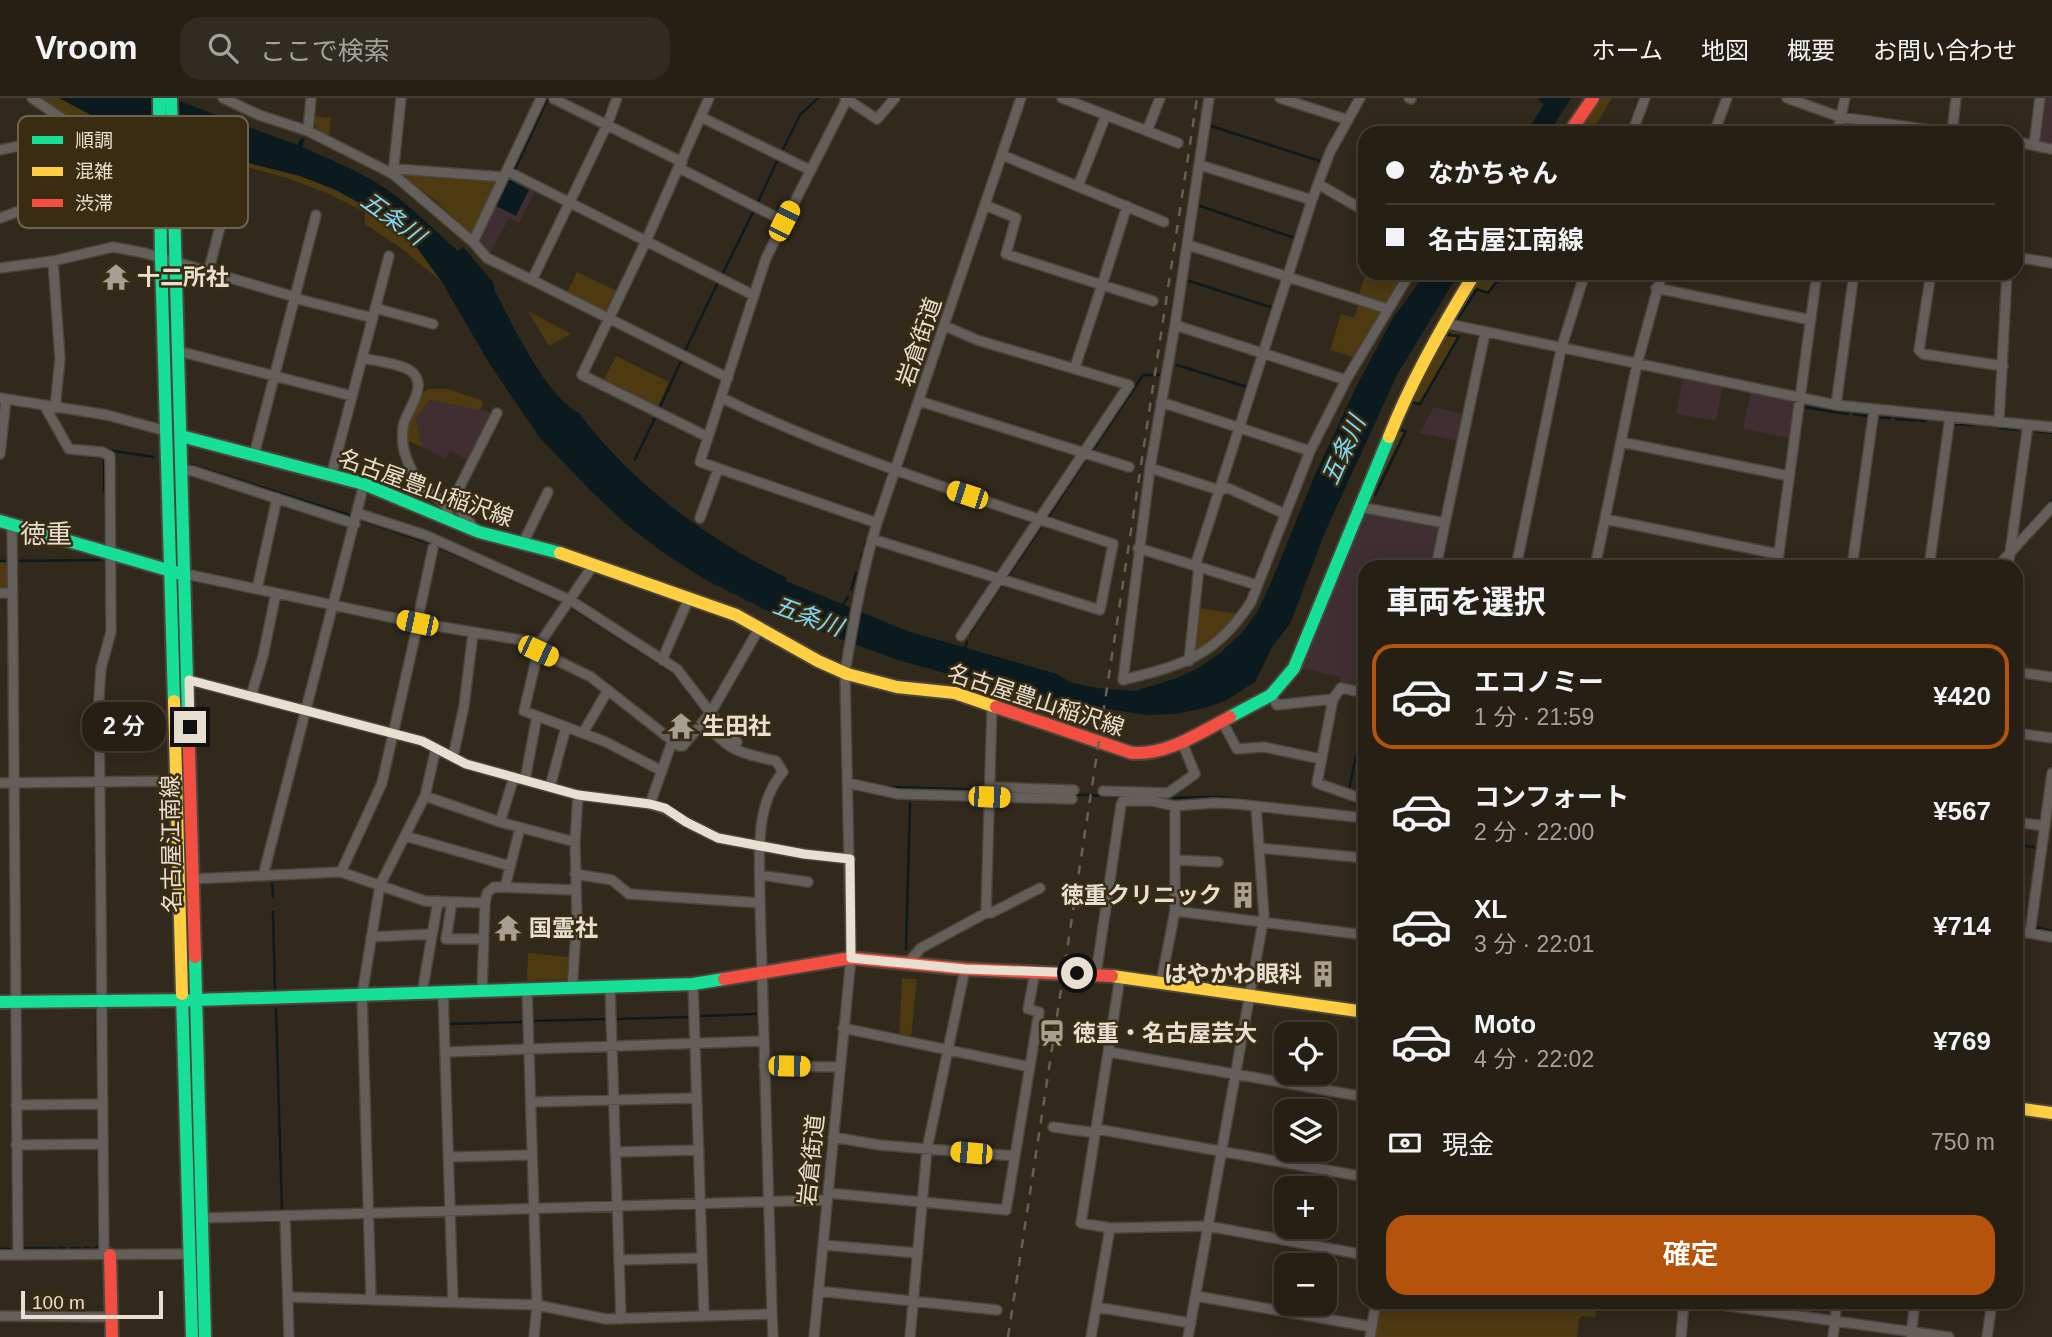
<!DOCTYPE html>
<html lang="ja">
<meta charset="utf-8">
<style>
:root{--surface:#251f14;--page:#312c22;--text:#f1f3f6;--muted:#a3a2a0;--line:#423d34;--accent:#b45309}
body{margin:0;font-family:Helvetica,"Noto Sans JP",sans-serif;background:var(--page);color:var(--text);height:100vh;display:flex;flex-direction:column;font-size:26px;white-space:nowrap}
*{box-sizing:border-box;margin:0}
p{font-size:23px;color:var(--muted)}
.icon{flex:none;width:38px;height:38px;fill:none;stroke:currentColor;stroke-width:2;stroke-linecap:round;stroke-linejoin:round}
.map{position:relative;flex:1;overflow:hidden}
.details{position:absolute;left:1358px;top:462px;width:665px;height:749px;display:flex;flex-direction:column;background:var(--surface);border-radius:21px;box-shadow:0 4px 18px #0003,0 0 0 2px var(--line)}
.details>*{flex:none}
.guide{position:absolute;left:1358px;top:28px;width:665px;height:154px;border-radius:21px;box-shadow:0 4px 18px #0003,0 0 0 2px var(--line);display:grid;align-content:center;height:154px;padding:0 28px;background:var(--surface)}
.buttons{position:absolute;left:1274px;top:924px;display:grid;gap:14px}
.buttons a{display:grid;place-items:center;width:63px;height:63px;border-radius:14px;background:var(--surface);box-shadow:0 4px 18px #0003,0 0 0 2px var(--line);font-size:35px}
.scale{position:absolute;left:21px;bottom:18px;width:142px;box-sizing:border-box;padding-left:7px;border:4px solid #e7dfd0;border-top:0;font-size:19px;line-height:24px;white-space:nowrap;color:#e7dfd0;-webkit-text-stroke:5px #392c13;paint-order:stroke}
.end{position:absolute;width:32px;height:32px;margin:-16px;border:9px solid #e7dfd0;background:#111;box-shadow:0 0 0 4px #111}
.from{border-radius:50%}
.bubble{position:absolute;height:49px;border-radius:21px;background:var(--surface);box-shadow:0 4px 18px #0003,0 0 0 2px var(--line);font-size:23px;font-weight:600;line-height:49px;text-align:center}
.car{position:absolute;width:21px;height:42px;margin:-21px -10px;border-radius:9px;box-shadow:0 0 5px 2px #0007;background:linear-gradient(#f5c518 24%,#345 0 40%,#f5c518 0 76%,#345 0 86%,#f5c518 0)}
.guide b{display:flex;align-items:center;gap:24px;height:66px;font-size:26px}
.guide b+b{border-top:2px solid var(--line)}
.guide i{width:18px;height:18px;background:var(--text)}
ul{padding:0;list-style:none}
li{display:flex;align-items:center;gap:21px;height:105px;margin:0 14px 10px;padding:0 14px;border:4px solid transparent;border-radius:21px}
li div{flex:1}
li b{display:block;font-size:26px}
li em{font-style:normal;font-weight:600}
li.active{border-color:var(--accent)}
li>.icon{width:63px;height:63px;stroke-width:1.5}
h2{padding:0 28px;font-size:32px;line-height:84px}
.pay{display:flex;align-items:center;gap:18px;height:77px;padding:0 28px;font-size:26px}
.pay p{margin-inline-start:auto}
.button{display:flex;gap:14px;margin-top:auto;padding:14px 28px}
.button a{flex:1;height:80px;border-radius:21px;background:var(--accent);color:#fff;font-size:28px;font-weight:600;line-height:80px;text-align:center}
header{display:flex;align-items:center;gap:42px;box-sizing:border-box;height:98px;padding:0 35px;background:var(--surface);border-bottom:2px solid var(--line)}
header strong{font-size:33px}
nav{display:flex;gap:38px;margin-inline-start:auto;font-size:24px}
.search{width:490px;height:63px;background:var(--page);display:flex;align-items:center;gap:18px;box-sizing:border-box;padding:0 24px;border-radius:21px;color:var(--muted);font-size:26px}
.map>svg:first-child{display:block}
.industrial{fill:#412e32}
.green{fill:#4d3a11}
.water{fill:#0b1a1e}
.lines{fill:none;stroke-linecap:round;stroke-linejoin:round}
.stream{stroke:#0b1a1e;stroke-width:2.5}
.street-casing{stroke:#4c453a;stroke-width:12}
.fast-casing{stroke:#4c453a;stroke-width:16}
.slow-casing{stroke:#4c453a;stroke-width:16}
.jam-casing{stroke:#4c453a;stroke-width:16}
.street{stroke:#655f5c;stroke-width:9}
.fast{stroke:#16e098;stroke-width:12}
.slow{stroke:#ffcf43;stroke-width:12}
.jam{stroke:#f24e42;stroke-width:12}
.rail{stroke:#666057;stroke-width:2.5;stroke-dasharray:9 9;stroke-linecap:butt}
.route{stroke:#e7dfd0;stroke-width:9}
.labels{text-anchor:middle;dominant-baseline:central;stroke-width:5;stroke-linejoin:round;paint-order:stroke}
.poi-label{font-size:23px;font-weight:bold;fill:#e7dfd0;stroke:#392c13;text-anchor:start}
.street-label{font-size:23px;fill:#e7dfd0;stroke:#392c13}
.water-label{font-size:24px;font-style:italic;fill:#7dd6f5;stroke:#392c13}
.quarter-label{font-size:26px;fill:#e7dfd0;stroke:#392c13}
.key{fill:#392c13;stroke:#6d624c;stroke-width:2}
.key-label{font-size:19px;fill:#e7dfd0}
</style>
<header>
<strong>Vroom</strong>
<div class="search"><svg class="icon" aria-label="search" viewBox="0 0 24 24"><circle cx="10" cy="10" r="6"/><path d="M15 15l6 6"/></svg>ここで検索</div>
<nav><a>ホーム</a><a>地図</a><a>概要</a><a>お問い合わせ</a></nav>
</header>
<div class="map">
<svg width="2052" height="1239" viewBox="0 0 2052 1239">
<rect width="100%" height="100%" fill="#31291b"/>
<path class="industrial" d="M2043 0H2052V48L2039 45 2037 41Z
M508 80 536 92 519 125 509 120 489 157 479 144V139Z
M1683 280 1723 287 1716 323 1676 316Z
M1751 293 1788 300 1796 307 1791 340 1743 331Z
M430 302 466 307 494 316 470 363 450 353 445 361 422 349 416 320Z
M1434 309 1464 316 1459 343 1419 335Z
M1362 413 1434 427 1439 432 1431 469H1365V591L1340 586 1341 579 1300 570Z"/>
<path class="green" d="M38 0H59L146 46 148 62 68 21Z
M1602 0H1612L1591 35H1575Z
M315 18 331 20 329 38C318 32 313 31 315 18Z
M222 58 300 78 336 92 370 111 415 147 442 184 401 150 365 126V114L327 95 287 80 229 64 209 67 203 63Z
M406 76 493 83 496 87 473 134H468L435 102 406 81Z
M577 174 617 193 608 211 603 213 567 195Z
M1366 175H1402L1407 177 1389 205 1359 196Z
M1481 175H1501L1487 194 1477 190 1454 224 1452 221Z
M1359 205 1383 214 1357 260 1330 252 1341 216 1354 220Z
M528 213 571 236 549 248Z
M1445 233 1460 235 1459 237 1449 235 1447 237 1457 239 1420 305 1411 303 1398 332 1404 333 1370 402 1368 398 1397 325Z
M616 258 669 284 658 308 604 281Z
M428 291H448L481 302 483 306 480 312 430 302 416 320 422 349 408 343 406 337 421 296Z
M0 464H7L8 490 6 492H0Z
M1199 510 1239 516 1232 526 1193 557Z
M1360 645 1365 646V674L1354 671Z
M528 855 568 859 567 881 527 883Z
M902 880 917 881 911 939 899 937Z
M1379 1204H1597L1595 1219 1582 1218 1579 1222 1577 1239H1374Z"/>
<path class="water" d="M59 0H171L297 47 301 40 305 41 302 49C332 62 362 74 389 93 413 110 435 133 458 153L463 149 493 184 494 191C511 224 546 299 579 315 633 387 707 441 787 480L786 483 907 533 1057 576 1070 584 1097 590 1135 593 1177 580 1200 569 1219 556 1241 536 1257 514 1270 487 1314 379 1358 285 1393 220 1426 175H1459L1398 275 1325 434 1290 526 1272 549 1255 584 1225 603 1204 610 1175 616 1146 617 1027 598 898 562 780 519 706 482 661 453 627 427 591 393 540 340 489 265 442 184 415 147 370 111 336 92 300 78 222 58 203 63 146 46Z
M1540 0H1571L1549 35H1518L1521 30 1527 33 1544 6 1538 2Z
M508 81 529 92 516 118 494 107Z"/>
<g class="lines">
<path class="stream" d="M1211 28 1320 63
M1627 35 1640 0
M782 53 800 17 818 0
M514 73 548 0
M758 104 778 61
M1200 108 1295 140
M723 175 753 114
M1500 179 1503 175
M1189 183 1273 210
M1456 223 1477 191 1488 195 1497 183
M1167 246 1205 0
M685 253 718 184
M1177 267 1247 289
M660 309 682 261
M1803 309 1848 316
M1854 316 1867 318
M1881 320H1890
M1896 321 1925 323
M1955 326 1972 327
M1999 330 2018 332
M2036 333 2052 335
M107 352 154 359
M1092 353 1143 277H1159L1163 273
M635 361 656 318
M192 367 352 418
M104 393V359
M1375 397 1406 333 1399 332 1411 304 1420 306 1459 238 1448 237 1449 235
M1048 419 1086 361
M359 421 429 445 563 504
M2014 443 2052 402
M865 447 867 441
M861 459 862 456
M0 463H5
M16 463 100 462
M1991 469 2007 451
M1008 478 1043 426
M851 492 856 475
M0 499H5
M569 508 674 575 704 615
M842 508 848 499
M969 536 1001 488
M964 554 967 544
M95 587 96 577
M1342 595 1356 598
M94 598 95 592
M94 604V603
M94 612V623
M708 621 728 642
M94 649V633
M94 655 95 680
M95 689V749
M891 689 985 692
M1349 691 1365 618
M1065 696 1125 699
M1156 700 1221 699 1337 713
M2016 746 2038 750
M95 757V768
M96 777V802
M272 786 273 799
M96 806 97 892
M273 814 275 893
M2035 829 2052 833
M906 851 910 705
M276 911 282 1114
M97 917V959
M699 918 756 916
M614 921 689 919
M533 923 608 921
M447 926 523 924
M97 965 98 999
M98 1015V1024
M98 1028V1042
M22 1150H54
M59 1150H65
M71 1150H80
M85 1150H90
M95 1150 99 1148 98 1054
M0 1151H10"/>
<defs>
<path id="street" d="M32 0 64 22
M223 0 259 17 308 33
M311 0 308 33 393 76
M401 0 393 76 473 144 487 160 532 182
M617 0 607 27 532 182 728 280
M845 0 877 21 895 0
M1062 0 1178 45
M1209 0 1175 227 1150 370 1123 582C1183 567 1216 558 1251 504L1310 353 1346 282 1410 175
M1280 0 1348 22
M1409 0 1411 1
M1787 0 1840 19 1951 35
M554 1 682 64
M847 1 766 160 700 364 877 425
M701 19 810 72
M1147 33 1160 0
M1632 35 1645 0
M1714 35 1727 0
M1837 35 1845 0
M1952 35 1956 0
M2016 44 2052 51
M2034 47 2040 0
M0 52 23 47 64 22 118 53 160 72
M1002 57 1164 124
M1200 67 1312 102
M2016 68 2018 44
M679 70 784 123
M396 71 504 79
M507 73 753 197
M1318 86 1365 113
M1078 88 1106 17
M985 107 1016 120 1006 156 1102 187 1075 269
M1127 108 1102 187 1153 203
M0 120 36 107 118 53
M473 144 541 0
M1188 147 1388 211
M2016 159 2052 165
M53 163 60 261 55 310
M0 170 53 163 113 149 145 155 295 199
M208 175 231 87
M1931 175 1919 252 1923 256 2003 268
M1656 190 1811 222
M294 200 373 220
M375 210 433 226
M1444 225 1836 307 2052 329
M1175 227 1346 282
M945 228 977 242 1129 287 961 538
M178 253 352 298
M362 260C375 263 405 266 413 275 427 289 408 311 404 325 402 332 402 345 404 352 406 361 414 379 420 386 432 401 447 398 449 421
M0 300 107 317 166 333
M722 300C847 361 981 401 1113 446L1100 512 872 441
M919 303 1129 369
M1161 304 1310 353
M44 307 69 351 102 354 110 358 111 534 101 570 99 600 104 1157
M1836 307 1854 175
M1999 324 2007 175
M708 339 582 277 646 143 709 0
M1621 344 1789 378
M0 356 6 301
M254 357 316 117
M1150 370 1219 392 1228 390 1285 416
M182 372 193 373 355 426
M331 378 389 158
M1360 409 1445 425 1436 469
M357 415 425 437 570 502 677 571 722 630 737 644
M700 420 718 371
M1605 421 1778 456
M1445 425 1485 235
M12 427 18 1157
M475 432 453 402 497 315
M523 445 548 394
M1138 450 1257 487
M594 466 540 545 524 613 606 644 662 673
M1195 468 1312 102 1330 54 1360 0
M1516 469 1561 251 1585 175
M1595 469 1637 266 1662 175
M1777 469 1817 175
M1852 469 1874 312
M1929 469 1950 319
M1997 469 2052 409
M2008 469 2028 327
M186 476 418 525 540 545
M257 491 277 400
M0 495H12
M417 525 433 450
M538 553 591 579 679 648H683L711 614 760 529
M662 562 689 500
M1189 563 1199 469
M2016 574 2052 579
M189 582 422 643 466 666 578 697 650 706 665 711 686 724 718 740 804 756 850 761
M1271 597 1277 607 1333 601 1341 590 1365 595
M251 598 263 558 276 495
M1333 601 1317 685 1365 702
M1222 623 1237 651 1264 649 1321 661
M703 624C732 654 736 654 776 663L783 674C753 708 760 763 760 805
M583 635 608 592
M2016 635 2052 640
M453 659 464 608 473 535
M525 682 537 618
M0 685 177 683
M848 685 898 696 1072 701
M550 689 566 629
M989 689 1074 692
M1103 693 1168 695 1195 676 1182 644
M425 698 500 724 575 744
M650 706 672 644
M500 724 514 679
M2016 724 2045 728
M405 738 510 768
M1259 750 1365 760
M1175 762 1218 764
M341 774 382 685 418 525
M575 776 612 782 629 796 760 805 772 1216
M760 777 808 784
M263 778 364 386
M193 781 341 774 425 803 485 805 482 893
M505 789 520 730
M452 804 446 841H484
M485 805 487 795 494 789 576 792
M1175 813V708
M986 815H991L1040 790
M2016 833 2052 839
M2030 835 2052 675
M371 839 432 836
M907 866 921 850 986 815 992 608
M1096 876 1121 707 1123 703H1152L1175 708 1213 705 1237 706 1365 720
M1120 879 1081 1125 1110 1130 1208 1128 1365 1157
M1161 884 1175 813 1365 837
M693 886 704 1218
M610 889 621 1221
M572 890 577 821 575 744 578 697
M527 892 537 1207 534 1239
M443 894 453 1204
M422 895 438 803
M843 930 1030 969
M445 954 763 943
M1109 954 1365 999
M764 968 840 969
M531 1004 697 1000
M16 1007 103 1006
M1053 1029 1096 1035
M1097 1031 1365 1079
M2016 1034 2019 1010
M833 1039 879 1047 1015 1058
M16 1047 103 1046
M615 1054 699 1052
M448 1059 532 1057
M828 1095 1006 1112 1039 914 1028 911 1035 874
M285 1118 289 1239
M202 1120 827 1102
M823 1147 918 1155
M0 1157 190 1156
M619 1162 702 1160
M818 1193 997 1212
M1196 1198 1372 1229
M288 1199 537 1207 606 1221 772 1216 773 1239
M371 1201 362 897 380 787 425 698 436 650
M1700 1204 1949 1239
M1096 1209 1191 1225
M0 1218 111 1219
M1911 1237 1915 1204
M814 1239 851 860 845 575C853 524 862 474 877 425L1021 0
M910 1239 927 1051 965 871
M1091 1239 1110 1130
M1188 1239 1264 818 1256 708
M1370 1239 1376 1204
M1681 1239 1684 1204
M1833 1239 1837 1204
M1987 1239 1992 1204"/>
<path id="fast" d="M159 0 161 160 174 603
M171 0 188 619
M181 338 364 386 479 434 560 455
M0 423 178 475
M1230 619 1271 597 1294 570 1389 339
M195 859 205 1239
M182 896 192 1239
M0 904 196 902 693 886 724 881"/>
<path id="slow" d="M1389 339C1412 281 1442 228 1475 175
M560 455 736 517 818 563 847 576 897 589 955 595 996 609
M174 603 182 896
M1112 878 1365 914
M2016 1010 2052 1015"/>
<path id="jam" d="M1569 35 1593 0
M996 609 1132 655C1168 657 1199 635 1230 619
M188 619 195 859
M724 881 851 860 965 871 1112 878
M110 1157 112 1239"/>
</defs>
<use href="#street" class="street-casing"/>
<use href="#fast" class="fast-casing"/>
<use href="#slow" class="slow-casing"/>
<use href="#jam" class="jam-casing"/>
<use href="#street" class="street"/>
<use href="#fast" class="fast"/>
<use href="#slow" class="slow"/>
<use href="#jam" class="jam"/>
<path class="rail" d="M1008 1239 1197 0"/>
</g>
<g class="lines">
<path class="route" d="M190 629 189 582 422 643 466 666 578 697 650 706 665 710 686 724 718 740 804 756 850 761 851 860 965 871 1077 875"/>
</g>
<defs>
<symbol id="temple-bare" viewBox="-9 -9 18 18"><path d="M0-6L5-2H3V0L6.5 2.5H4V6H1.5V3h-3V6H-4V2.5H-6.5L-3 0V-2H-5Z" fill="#a79f91" stroke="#392c13" stroke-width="2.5" paint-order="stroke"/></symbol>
<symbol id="building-bare" viewBox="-9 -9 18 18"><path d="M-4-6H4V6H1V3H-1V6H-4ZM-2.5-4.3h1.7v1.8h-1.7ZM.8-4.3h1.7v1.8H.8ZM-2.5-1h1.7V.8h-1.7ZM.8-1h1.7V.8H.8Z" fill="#a79f91" stroke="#392c13" stroke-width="2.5" paint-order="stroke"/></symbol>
<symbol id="station-bare" viewBox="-9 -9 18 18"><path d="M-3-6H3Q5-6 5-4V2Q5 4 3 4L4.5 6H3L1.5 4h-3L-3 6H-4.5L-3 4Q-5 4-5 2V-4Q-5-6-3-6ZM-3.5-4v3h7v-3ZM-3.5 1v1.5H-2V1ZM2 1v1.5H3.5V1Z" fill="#a79f91" stroke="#392c13" stroke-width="2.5" paint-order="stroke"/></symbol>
</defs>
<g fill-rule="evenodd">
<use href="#temple-bare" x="97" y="160" width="38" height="38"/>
<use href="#temple-bare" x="662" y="609" width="38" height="38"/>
<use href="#building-bare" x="1224" y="778" width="38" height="38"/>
<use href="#temple-bare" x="489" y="811" width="38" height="38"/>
<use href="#building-bare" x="1304" y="857" width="38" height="38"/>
<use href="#station-bare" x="1033" y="916" width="38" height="38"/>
</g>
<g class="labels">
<g class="poi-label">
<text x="137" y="179">十二所社</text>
<text x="702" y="628">生田社</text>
<text x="1222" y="797" text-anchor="end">徳重クリニック</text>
<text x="529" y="830">国霊社</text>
<text x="1302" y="876" text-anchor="end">はやかわ眼科</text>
<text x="1073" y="935">徳重・名古屋芸大</text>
</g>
<g class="street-label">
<text transform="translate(919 244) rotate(-71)">岩倉街道</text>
<text transform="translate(426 390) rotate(20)">名古屋豊山稲沢線</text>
<text transform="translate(1036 602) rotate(18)">名古屋豊山稲沢線</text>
<text transform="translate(171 746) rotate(-91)">名古屋江南線</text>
<text transform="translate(811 1062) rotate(-84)">岩倉街道</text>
</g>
<g class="water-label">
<text transform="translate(393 120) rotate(36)">五条川</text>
<text transform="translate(1343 352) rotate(-66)">五条川</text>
<text transform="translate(808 518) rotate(20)">五条川</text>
</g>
<g class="quarter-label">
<text x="46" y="436">徳重</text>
</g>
</g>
<rect x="18" y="18" width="230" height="112" rx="10" class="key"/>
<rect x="32" y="38" width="31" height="8" fill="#16e098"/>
<rect x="32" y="69" width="31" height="9" fill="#ffcf43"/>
<rect x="32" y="101" width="31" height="8" fill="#f24e42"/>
<g class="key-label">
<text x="75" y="49">順調</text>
<text x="75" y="80">混雑</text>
<text x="75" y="112">渋滞</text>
</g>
</svg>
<div class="buttons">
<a><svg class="icon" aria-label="locate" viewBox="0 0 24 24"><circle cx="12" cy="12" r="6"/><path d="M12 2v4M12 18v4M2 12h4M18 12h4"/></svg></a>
<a><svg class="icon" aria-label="layers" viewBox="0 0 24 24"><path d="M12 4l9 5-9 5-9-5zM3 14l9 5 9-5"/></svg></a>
<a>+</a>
<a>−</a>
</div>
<div class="scale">100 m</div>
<i class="end from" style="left:1077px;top:875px"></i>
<i class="end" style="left:190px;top:629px"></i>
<div class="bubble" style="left:82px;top:604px;width:84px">2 分</div>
<i class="car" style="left:784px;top:123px;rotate:27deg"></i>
<i class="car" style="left:967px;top:397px;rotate:288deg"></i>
<i class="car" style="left:417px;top:525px;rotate:282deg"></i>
<i class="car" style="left:538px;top:553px;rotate:115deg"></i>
<i class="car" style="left:989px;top:699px;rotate:92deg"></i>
<i class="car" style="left:789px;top:968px;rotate:91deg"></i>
<i class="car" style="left:971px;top:1055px;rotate:275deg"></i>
<div class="guide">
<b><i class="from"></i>なかちゃん</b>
<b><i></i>名古屋江南線</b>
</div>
<section class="details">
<h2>車両を選択</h2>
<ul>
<li class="active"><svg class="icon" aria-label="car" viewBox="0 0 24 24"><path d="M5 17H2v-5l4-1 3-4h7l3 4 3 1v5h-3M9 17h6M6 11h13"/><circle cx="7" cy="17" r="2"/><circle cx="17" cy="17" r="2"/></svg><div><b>エコノミー</b><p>1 分 · 21:59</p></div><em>¥420</em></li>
<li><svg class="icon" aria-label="car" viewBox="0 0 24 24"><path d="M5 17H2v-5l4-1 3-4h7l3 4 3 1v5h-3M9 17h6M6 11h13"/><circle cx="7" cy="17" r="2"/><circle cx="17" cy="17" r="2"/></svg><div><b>コンフォート</b><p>2 分 · 22:00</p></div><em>¥567</em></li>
<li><svg class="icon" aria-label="car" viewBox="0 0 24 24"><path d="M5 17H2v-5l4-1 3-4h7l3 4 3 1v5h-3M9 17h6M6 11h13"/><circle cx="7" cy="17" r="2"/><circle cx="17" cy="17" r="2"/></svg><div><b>XL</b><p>3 分 · 22:01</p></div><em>¥714</em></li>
<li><svg class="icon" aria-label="car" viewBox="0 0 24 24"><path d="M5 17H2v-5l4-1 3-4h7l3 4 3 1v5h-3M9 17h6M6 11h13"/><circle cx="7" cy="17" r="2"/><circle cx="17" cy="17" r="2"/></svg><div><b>Moto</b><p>4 分 · 22:02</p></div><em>¥769</em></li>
</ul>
<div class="pay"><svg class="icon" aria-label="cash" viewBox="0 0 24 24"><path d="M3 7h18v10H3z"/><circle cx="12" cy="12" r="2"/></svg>現金<p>750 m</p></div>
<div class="button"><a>確定</a></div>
</section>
</div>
